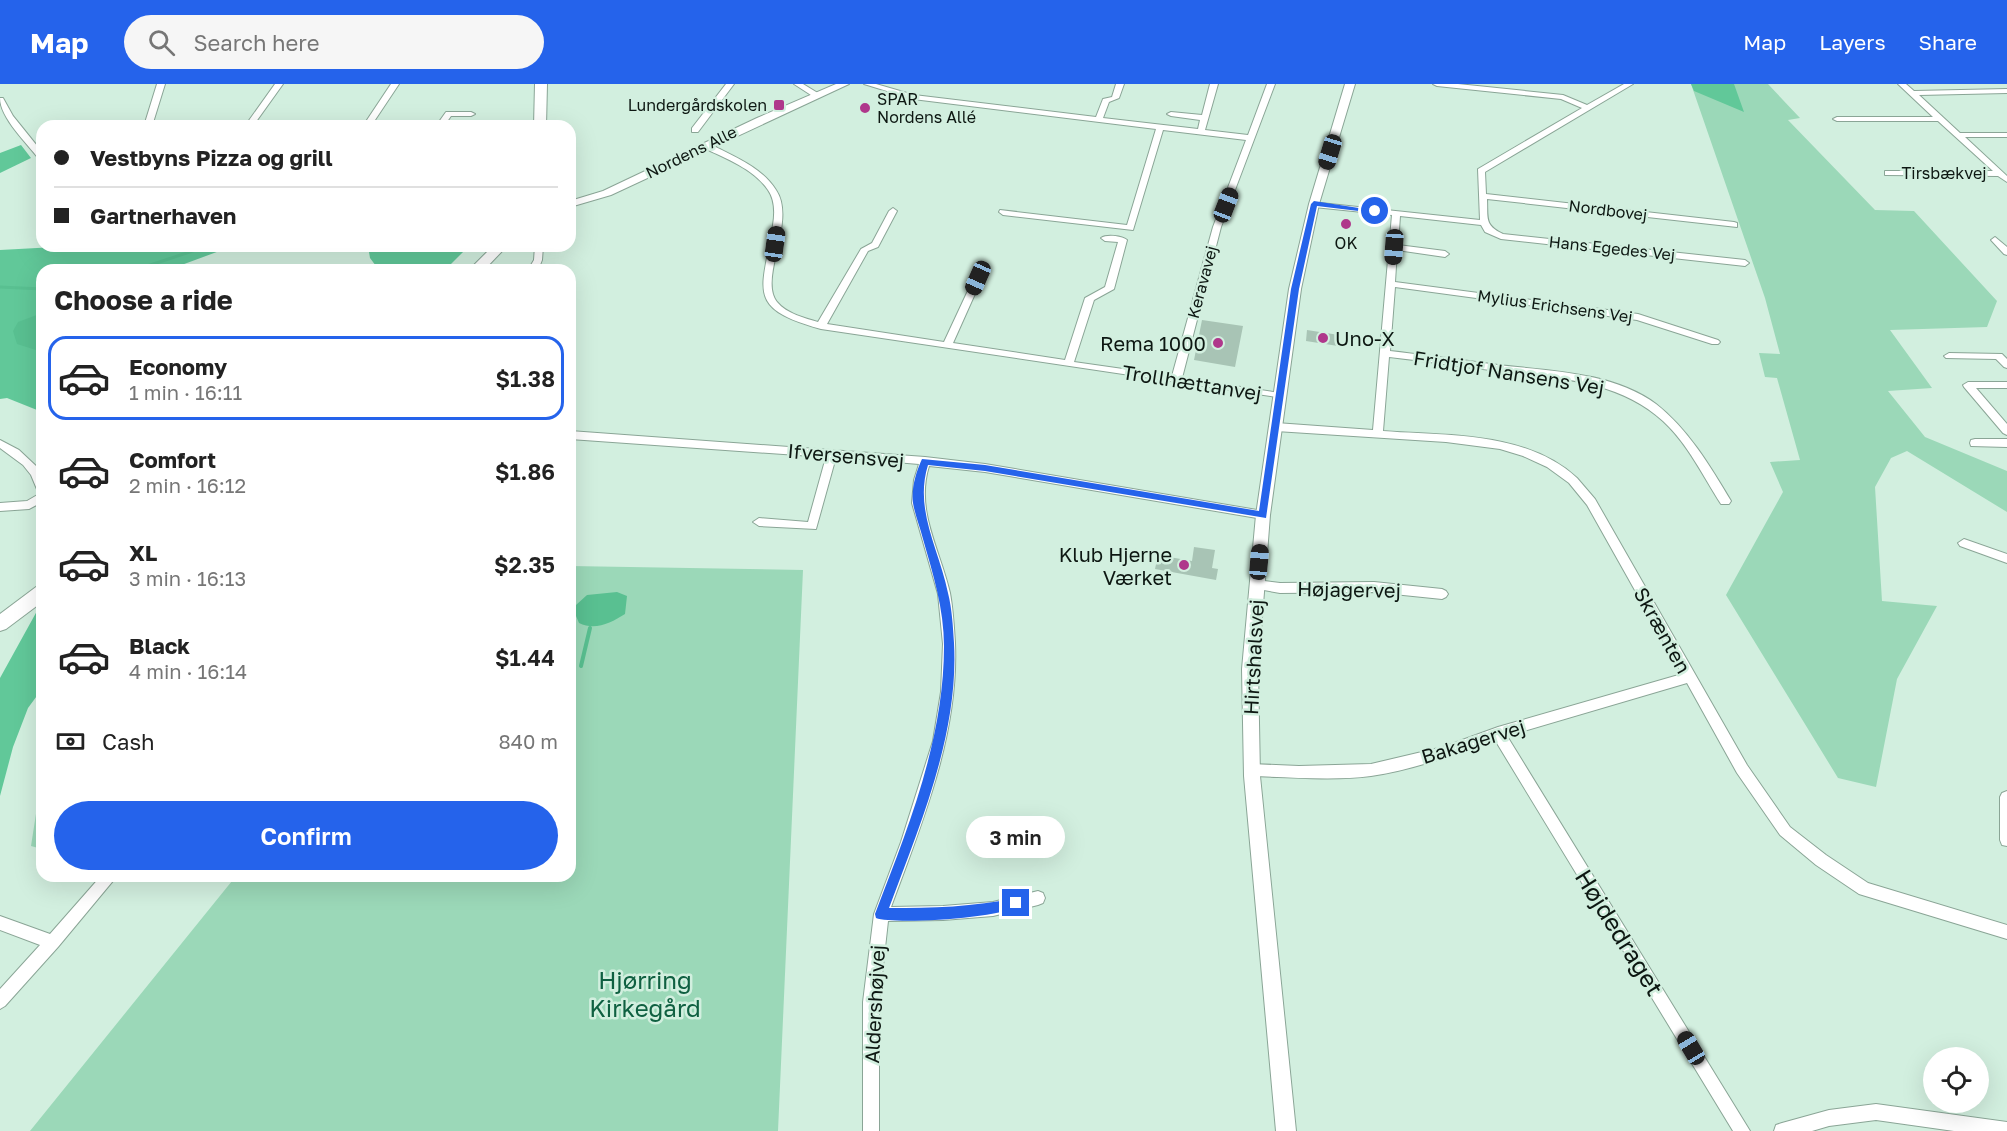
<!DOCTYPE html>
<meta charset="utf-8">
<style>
:root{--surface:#fff;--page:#f6f6f6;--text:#222;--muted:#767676;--line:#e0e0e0;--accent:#2563eb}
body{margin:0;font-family:"Golos Text",sans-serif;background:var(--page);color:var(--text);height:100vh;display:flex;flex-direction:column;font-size:22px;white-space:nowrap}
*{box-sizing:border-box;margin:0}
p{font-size:20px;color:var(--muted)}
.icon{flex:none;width:33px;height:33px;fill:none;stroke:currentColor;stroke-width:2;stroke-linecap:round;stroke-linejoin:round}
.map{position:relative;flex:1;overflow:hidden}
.drawer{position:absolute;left:36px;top:180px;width:540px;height:618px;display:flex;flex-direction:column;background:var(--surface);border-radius:18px;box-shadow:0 6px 24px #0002}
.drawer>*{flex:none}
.guide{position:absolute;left:36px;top:36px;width:540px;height:132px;border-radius:18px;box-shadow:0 6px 24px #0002;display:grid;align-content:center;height:132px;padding:0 18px;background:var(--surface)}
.buttons{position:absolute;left:1923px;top:963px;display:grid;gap:12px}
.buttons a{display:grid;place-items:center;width:66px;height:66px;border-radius:50%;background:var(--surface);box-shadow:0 6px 24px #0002;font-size:30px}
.end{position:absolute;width:27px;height:27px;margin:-14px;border:8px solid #2563eb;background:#fff;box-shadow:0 0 0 3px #fff}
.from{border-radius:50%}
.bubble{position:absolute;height:42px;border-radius:21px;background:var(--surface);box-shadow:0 6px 24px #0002;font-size:20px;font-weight:600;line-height:42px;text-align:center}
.car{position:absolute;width:18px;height:36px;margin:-18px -9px;border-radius:8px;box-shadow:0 0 4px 2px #0007;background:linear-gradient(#222 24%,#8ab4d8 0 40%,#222 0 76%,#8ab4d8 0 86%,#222 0)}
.guide b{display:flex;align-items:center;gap:21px;height:57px;font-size:22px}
.guide b+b{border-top:2px solid var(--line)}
.guide i{width:15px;height:15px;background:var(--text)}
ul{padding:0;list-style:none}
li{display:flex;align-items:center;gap:18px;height:84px;margin:0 12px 9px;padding:0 6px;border:3px solid transparent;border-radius:18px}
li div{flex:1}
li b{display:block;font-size:22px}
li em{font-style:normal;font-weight:600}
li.current{border-color:var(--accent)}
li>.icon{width:54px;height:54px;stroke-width:1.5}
h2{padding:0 18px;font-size:27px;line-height:72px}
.pay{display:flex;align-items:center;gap:15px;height:66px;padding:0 18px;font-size:22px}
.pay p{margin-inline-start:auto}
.action{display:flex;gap:12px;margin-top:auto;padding:12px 18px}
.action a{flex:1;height:69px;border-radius:36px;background:var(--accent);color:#fff;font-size:24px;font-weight:600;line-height:69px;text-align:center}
header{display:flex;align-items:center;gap:36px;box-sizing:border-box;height:84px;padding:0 30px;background:var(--accent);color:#fff}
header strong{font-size:28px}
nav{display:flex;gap:33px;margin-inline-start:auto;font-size:21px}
.search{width:420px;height:54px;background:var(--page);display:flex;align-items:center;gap:15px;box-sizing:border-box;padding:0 21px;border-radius:33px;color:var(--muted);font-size:22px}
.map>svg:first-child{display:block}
.green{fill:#9bd8b8}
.forest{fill:#61c899}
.water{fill:#59c091}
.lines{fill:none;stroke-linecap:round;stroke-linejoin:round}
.stream-far1{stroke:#59c091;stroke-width:3}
.stream{stroke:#59c091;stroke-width:4}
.building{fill:#a8c4b5}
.minor-casing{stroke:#8aa596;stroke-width:2}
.tertiary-casing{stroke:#8aa596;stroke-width:2}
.primary-casing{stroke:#8aa596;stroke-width:2}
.minor{fill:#fff;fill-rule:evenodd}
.tertiary{fill:#fff;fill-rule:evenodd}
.primary{fill:#fff;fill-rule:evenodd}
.route{fill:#2563eb}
.poi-dot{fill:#af378b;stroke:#d2efdf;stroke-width:2}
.labels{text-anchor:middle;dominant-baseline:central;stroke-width:5;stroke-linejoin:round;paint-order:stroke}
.far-poi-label{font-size:16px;fill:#0d1712;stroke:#d2efdf;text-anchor:start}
.far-street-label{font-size:16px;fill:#0d1712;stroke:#d2efdf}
.poi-label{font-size:20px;fill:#0d1712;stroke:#d2efdf;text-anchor:end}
.street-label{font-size:20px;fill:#0d1712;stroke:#d2efdf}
.near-street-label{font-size:24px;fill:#0d1712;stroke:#d2efdf}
.near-park-label{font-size:24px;fill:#0f6041;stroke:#d2efdf}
</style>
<header>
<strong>Map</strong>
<div class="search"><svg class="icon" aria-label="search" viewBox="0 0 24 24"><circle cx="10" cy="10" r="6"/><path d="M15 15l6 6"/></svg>Search here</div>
<nav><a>Map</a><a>Layers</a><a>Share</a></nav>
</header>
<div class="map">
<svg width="2007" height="1047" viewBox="0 0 2007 1047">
<rect width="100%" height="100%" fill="#d2efdf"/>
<path class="green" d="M1691 0H1768L1800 34 1788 36 1875 126 1914 127 1997 217 1987 243 1890 246 1932 304 1888 307 1925 353 2007 387V428L1907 367 1891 374 1875 403 1882 517 1937 522 1897 595 1876 703 1838 694 1726 511 1783 408 1770 378 1800 376 1777 294 1765 293 1759 269 1780 270 1765 214Z
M570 482 803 486 778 1047H30L236 792H570Z
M42 691V765L31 762Z"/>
<path class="forest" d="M1691 0H1734L1744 28 1694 7Z
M21 61 31 74 0 89V69Z
M74 162H233L168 186H42V328L7 314 0 315V166Z
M368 162H466L464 167 445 186H379L370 174Z
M42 523V605L28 624 13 663 0 712V594L37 527Z"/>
<path class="water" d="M42 229V268L17 260 13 247 18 238Z
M617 508 627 512 625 530C611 539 595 547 579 539L576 532V521L587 511Z"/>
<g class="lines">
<path class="stream-far1" d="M135 186 208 162
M0 203 42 205"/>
<path class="stream" d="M581 582 590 544"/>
</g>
<path class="building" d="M1202 236 1243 242 1235 283 1194 276Z
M1307 246 1339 251 1338 262 1306 257Z
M1194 463 1215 466 1212 484 1218 485 1216 496 1155 485 1158 471 1192 477Z"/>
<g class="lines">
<defs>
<path id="minor" d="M157 0H165L152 42H144Z
M275 0H283L253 42H245Z
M391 0H399L371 42H363Z
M726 0H734L698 48H692V44Z
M794 0H803L821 11 814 13Z
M864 0H876L914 11 1096 33 1103 15 1112 13 1116 0H1124L1119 14 1109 18 1103 34 1198 45 1200 36 1171 32 1167 30 1171 28 1202 31 1210 0H1218L1205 46 1248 51 1267 0H1275L1221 143 1182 294 1280 309 1284 310V314L821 245C744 224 763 206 773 141 775 129 775 116 768 106 753 84 724 74 702 63V59H708C732 72 761 82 776 106 797 137 758 194 777 218 787 230 805 234 818 238L861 165 872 159 889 127 893 124 897 127 878 163 868 167 827 240 944 258 979 183 983 180 987 183 953 259 1065 276 1085 214 1105 203 1118 158 1105 157 1101 154C1107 150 1122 152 1127 156L1114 205 1094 216 1074 278 1172 292 1213 143 1246 56 1163 46 1133 146 1003 131 999 128 1000 126 1127 141 1156 45 913 15Z
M1433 0H1458L1563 11 1587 21 1624 0H1633L1485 88 1486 110 1734 138 1737 139V143L1487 115C1488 134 1484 141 1503 150L1745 176 1749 179 1745 182 1501 155 1485 148 1481 141 1400 132 1398 161 1445 167 1449 170 1445 173 1397 166 1395 198 1638 230 1718 256 1720 258 1718 260H1712L1637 236 1395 203 1390 267C1426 271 1462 276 1498 281 1550 287 1613 288 1656 320 1688 345 1710 382 1731 417L1729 420H1721C1703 392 1688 360 1663 337 1618 296 1556 294 1499 287 1462 283 1426 277 1389 273L1383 347C1447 352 1526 347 1577 394 1583 401 1589 408 1595 415L1747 681 1790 743 1826 771 1868 799 2007 841V855L1859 810 1816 781 1780 751 1737 689 1687 599 1507 652 1750 1047H1733L1495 656C1456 670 1413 686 1371 692 1334 697 1288 693 1251 692L1246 690 1244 686 1246 682 1251 680 1299 682 1371 680 1443 663 1498 643 1682 590 1587 421 1569 399 1547 383 1523 372 1500 365 1446 358 1276 347 1271 343 1276 339 1373 346 1392 131 1314 123 1311 122V118L1480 136 1478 85 1582 24 1561 15 1437 2Z
M1898 0H1906L1914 7 2007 5V9L1919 11 1960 49H2007V53H1965L2007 92V98L1998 92 1885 91V87H1993L1938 37H1837L1833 35 1837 33H1933Z
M0 14H3L13 32 42 68V75H39C27 59 0 34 0 14Z
M446 28H471L475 30 471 32H451L444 42H436Z
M1995 153 2007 163V171L2004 170 1991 156Z
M535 162H543L542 176 538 186H528L534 176Z
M1949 269 2002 270 2007 275V284L2004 283 1996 275 1946 274 1944 272Z
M1968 298H2007V304H1976L2007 340V351L2003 349 1964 303 1963 301Z
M570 347 925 373 985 380 1263 427 1269 431 1263 435 985 388 929 382C915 427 940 465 950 509 953 525 954 543 955 559 959 650 922 739 891 823L943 822 993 818 1038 807 1043 809 1045 814 1043 819 1038 821 993 832 943 836 888 837 879 918V1047H863V918L874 830 901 758 933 657 941 608 943 560 938 510 912 419 914 396 919 380 836 373 816 445 759 442 753 438 759 434 808 438 826 373 570 355Z
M1975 355H2007V363L1971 362 1970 359 1971 356Z
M0 356 19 366 36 382 42 392V418L29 425 0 427V419L27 417 39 410 31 391 23 381 0 364Z
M1964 455 2007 470V479L1960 462 1958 459Z
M1257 496 1280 499 1374 498 1442 505 1446 507 1448 510 1446 513 1442 515 1374 508 1280 509 1253 504 1251 501 1253 498Z
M2007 707V762L2002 761 2000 756V713L2002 709Z
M101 792H117L58 863 5 922 0 925V905L40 861 0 846V832L50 850Z
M1876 1020 2007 1038V1047H1954L1876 1036 1829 1042 1812 1047H1774L1776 1041 1782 1039 1829 1026Z"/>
<path id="tertiary" d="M836 0H849L611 111 570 123V117L603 107 757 34Z
M1345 0H1355L1319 120 1301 205 1270 431 1258 585 1260 692 1296 1047H1276L1244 692 1242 585 1256 431 1289 205 1309 120Z"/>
<path id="primary" d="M535 0H547L546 42H534Z
M493 162H507L484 186H469Z
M42 501V518L6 545 0 547V530L36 503Z"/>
</defs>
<use href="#minor" class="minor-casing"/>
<use href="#tertiary" class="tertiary-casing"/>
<use href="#primary" class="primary-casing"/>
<use href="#minor" class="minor"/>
<use href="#tertiary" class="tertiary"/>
<use href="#primary" class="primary"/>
</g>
<path class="route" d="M1314 117 1378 127 1375 129 1317 122 1299 205 1266 434 985 387 928 381C914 426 939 465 948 509 952 525 953 543 954 559 959 650 920 741 889 824 932 824 974 823 1016 814L1021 819C1014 834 894 841 876 834L875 830C908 744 944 656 944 562 944 525 933 490 923 455 920 443 915 431 913 419 911 405 916 388 922 375L985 381 1259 427 1291 205 1311 120Z"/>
<g class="poi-dot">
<rect x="773" y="15" width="12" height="12" rx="3"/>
<circle cx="865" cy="24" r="6"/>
<circle cx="1346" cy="140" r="6"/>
<circle cx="1323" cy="254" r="6"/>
<circle cx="1218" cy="259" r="6"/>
<circle cx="1184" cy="481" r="6"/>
</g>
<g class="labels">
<g class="far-poi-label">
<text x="877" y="15">SPAR<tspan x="877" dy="18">Nordens Allé</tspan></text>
<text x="767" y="21" text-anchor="end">Lundergårdskolen</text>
<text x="1346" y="159" text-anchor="middle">OK</text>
</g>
<g class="far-street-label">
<text transform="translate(691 68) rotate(-26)">Nordens Alle</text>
<text x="1944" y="89">Tirsbækvej</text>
<text transform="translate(1608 126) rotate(7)">Nordbovej</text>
<text transform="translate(1612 164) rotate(6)">Hans Egedes Vej</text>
<text transform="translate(1202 198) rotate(-75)">Keravavej</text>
<text transform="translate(1555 222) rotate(8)">Mylius Erichsens Vej</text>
</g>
<g class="poi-label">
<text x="1335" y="254" text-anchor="start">Uno-X</text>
<text x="1206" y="259">Rema 1000</text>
<text x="1172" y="470">Klub Hjerne<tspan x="1172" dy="23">Værket</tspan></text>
</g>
<g class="street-label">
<text transform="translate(1509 288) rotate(9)">Fridtjof Nansens Vej</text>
<text transform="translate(1192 298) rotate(9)">Trollhættanvej</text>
<text transform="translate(846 371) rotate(5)">Ifversensvej</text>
<text transform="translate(1349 505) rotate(1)">Højagervej</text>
<text transform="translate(1663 546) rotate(61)">Skrænten</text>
<text transform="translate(1253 573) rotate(-87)">Hirtshalsvej</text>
<text transform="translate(1473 657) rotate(-17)">Bakagervej</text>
<text transform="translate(874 920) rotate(-87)">Aldershøjvej</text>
</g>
<g class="near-street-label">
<text transform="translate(1620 848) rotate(58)">Højdedraget</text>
</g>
<g class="near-park-label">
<text x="645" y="895">Hjørring<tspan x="645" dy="28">Kirkegård</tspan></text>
</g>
</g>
</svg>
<div class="buttons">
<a><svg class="icon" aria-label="locate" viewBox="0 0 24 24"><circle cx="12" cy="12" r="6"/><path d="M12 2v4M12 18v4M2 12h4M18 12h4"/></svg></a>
</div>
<i class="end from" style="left:1375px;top:127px"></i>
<i class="end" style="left:1016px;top:819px"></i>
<div class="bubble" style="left:966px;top:732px;width:99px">3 min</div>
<i class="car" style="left:1330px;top:68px;rotate:197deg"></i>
<i class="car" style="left:1226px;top:121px;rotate:21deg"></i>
<i class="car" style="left:775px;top:160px;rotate:8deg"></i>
<i class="car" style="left:1394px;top:163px;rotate:184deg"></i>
<i class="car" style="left:978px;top:194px;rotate:204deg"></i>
<i class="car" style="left:1259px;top:478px;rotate:5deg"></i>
<i class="car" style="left:1691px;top:964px;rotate:329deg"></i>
<div class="guide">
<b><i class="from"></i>Vestbyns Pizza og grill</b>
<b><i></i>Gartnerhaven</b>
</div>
<section class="drawer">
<h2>Choose a ride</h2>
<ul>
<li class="current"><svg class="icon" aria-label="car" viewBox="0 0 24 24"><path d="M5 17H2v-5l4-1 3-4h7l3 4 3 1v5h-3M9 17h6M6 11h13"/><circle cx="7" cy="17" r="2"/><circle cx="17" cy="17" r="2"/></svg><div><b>Economy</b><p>1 min · 16:11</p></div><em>$1.38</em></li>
<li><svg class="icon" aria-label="car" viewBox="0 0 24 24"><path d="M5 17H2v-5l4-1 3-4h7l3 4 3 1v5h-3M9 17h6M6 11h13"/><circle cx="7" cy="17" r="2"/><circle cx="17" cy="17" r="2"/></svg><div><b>Comfort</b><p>2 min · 16:12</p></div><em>$1.86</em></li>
<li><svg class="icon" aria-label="car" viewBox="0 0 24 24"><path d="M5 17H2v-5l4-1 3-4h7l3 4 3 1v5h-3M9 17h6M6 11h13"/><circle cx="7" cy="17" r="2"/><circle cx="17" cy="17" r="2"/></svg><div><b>XL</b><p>3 min · 16:13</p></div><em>$2.35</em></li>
<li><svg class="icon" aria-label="car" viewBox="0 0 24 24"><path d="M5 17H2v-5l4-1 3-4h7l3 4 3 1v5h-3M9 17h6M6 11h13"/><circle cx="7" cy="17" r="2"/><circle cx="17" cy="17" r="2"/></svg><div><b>Black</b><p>4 min · 16:14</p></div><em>$1.44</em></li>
</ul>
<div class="pay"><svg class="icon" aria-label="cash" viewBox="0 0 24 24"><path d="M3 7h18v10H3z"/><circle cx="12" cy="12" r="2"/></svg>Cash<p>840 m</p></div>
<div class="action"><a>Confirm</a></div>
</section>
</div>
